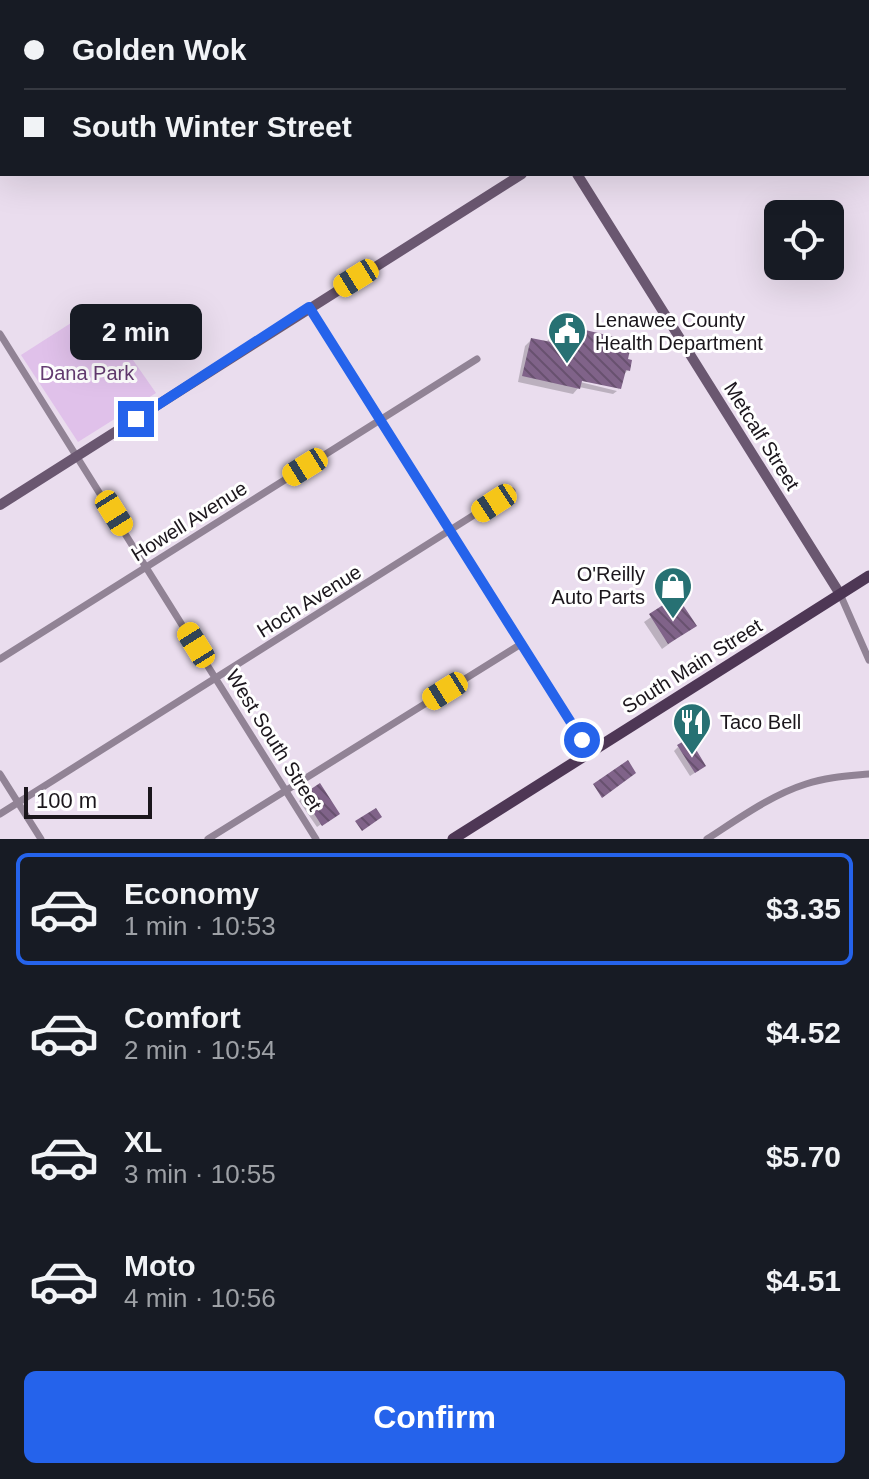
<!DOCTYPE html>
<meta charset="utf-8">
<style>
:root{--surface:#171b24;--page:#242831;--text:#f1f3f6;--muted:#9ea1a6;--line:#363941;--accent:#2563eb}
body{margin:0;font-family:Arial,sans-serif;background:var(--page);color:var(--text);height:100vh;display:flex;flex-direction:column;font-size:30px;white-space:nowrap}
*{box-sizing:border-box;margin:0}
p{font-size:26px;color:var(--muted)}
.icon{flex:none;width:44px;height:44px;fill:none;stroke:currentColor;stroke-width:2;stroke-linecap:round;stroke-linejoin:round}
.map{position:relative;height:839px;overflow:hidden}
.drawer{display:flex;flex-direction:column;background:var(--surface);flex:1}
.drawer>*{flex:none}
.guide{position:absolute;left:0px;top:0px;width:870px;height:176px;box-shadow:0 8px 32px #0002;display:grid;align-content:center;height:176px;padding:0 24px;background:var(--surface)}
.fabs{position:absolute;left:764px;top:200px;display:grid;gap:16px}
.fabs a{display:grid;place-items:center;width:80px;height:80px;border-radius:12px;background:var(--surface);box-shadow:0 8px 32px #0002;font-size:40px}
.scale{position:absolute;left:24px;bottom:20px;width:128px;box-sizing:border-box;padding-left:8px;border:4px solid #1b161c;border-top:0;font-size:22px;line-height:28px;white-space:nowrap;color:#1b161c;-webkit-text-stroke:6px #fff;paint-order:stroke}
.end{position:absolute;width:36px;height:36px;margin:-18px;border:10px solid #2563eb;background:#fff;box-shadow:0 0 0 4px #fff}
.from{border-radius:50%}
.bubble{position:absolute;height:56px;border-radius:12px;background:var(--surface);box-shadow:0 8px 32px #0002;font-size:26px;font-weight:700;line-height:56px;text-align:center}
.car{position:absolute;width:24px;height:48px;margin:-24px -12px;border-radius:10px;box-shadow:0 0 6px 2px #0007;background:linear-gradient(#f5c518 24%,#345 0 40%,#f5c518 0 76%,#345 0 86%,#f5c518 0)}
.guide b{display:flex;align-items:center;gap:28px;height:76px;font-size:30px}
.guide b+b{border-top:2px solid var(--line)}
.guide i{width:20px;height:20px;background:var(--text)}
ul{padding:14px 0 0;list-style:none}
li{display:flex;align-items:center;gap:24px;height:112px;margin:0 16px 12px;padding:0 8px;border:4px solid transparent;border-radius:12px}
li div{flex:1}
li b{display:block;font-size:30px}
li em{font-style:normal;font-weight:700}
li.selected{border-color:var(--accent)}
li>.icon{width:72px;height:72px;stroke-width:1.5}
.action{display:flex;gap:16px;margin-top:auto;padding:16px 24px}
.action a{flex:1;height:92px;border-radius:12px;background:var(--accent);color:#fff;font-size:32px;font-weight:700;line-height:92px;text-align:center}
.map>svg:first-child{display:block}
.green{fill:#e0c1ea}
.shadow{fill:#0003}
.building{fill:url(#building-back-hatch)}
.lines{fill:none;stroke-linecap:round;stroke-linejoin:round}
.street{stroke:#918395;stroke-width:7}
.secondary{stroke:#6a5770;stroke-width:10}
.primary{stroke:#4e3755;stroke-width:11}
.route{stroke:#2563eb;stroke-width:10}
.labels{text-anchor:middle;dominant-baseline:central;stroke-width:6;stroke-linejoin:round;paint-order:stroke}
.poi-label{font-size:20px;fill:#1b161c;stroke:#fff;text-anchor:start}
.park-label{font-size:20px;fill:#653c72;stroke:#fff}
.street-label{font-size:20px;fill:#1b161c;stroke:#fff}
</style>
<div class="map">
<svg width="869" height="839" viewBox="0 0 869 839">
<defs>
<pattern id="building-back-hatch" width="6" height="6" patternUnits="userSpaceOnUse" patternTransform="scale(2)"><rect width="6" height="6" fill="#806389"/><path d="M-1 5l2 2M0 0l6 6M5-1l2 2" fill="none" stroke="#68516f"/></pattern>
</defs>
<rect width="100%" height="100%" fill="#eaddee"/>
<path class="green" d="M96 307 156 393 78 442 21 355Z"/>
<path class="shadow" d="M486 0H527L525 2Z
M565 327 626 361 628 370 622 376 618 390V387L573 377 572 380 617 391 613 394 579 387 573 394 518 382 525 346 531 340 547 341 553 335 558 336Z
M677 599 694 626 662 649 644 622Z
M678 747 699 770 690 776 674 751Z
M304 797 336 814 317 827 299 801Z"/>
<path class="building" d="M564 325 632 341 628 359 632 360 630 371 626 370 621 389 582 381 580 389 522 376 531 338 551 342 553 333 562 335Z
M677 596 697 626 668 644 649 614Z
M689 738 706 766 695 773 677 745Z
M628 760 636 773 602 798 593 784Z
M320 783 340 814 322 826 302 795Z
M376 808 382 817 362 831 355 821Z"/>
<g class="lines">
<path class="street" d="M453 0 455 2
M142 2 145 0
M0 93 2 92
M309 307 589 752
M0 334 316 839
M840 594 869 660
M0 659 477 359
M0 774 41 839
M0 814 512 491
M208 839 521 644
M707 839C738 819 771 795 806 784 827 777 848 776 869 774"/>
<path class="secondary" d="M786 2 789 0
M577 174 840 594
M0 505 522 174"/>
<path class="primary" d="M453 839 869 576"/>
</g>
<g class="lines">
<path class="route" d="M136 419 309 307 582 740"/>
</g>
<defs>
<symbol id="civic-pin" viewBox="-11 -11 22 30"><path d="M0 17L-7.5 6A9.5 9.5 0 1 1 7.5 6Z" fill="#277173" stroke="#fff"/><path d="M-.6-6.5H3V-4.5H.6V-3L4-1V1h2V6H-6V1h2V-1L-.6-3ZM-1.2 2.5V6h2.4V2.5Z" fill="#fff"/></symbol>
<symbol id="shop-pin" viewBox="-11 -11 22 30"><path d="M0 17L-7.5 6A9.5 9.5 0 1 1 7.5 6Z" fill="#277173" stroke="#fff"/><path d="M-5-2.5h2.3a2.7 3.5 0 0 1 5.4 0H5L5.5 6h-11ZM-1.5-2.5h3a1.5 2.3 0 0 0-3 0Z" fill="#fff"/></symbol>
<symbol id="restaurant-pin" viewBox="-11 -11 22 30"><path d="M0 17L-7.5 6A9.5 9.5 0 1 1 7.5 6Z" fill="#277173" stroke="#fff"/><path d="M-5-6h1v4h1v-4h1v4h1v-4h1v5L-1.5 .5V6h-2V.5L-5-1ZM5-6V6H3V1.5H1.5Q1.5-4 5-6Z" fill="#fff"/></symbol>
</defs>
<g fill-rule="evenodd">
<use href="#civic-pin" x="545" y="309" width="44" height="60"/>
<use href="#shop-pin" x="651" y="564" width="44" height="60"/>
<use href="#restaurant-pin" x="670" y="700" width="44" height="60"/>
</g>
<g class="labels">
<g class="poi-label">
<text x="595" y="320">Lenawee County<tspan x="595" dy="23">Health Department</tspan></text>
<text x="645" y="574" text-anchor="end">O'Reilly<tspan x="645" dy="23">Auto Parts</tspan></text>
<text x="720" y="722">Taco Bell</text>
</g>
<g class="park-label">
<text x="87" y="373">Dana Park</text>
</g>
<g class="street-label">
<text transform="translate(762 436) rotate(58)">Metcalf Street</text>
<text transform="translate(189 521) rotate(-32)">Howell Avenue</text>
<text transform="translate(309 601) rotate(-32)">Hoch Avenue</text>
<text transform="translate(692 666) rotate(-32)">South Main Street</text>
<text transform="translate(274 740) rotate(58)">West South Street</text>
</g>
</g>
</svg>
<div class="fabs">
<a><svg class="icon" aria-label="locate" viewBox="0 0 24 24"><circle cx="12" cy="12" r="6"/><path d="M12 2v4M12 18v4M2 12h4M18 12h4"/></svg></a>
</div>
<div class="scale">100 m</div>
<i class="end from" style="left:582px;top:740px"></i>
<i class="end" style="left:136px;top:419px"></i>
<div class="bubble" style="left:70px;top:304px;width:132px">2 min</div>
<i class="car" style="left:356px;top:278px;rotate:238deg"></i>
<i class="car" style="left:305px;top:467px;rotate:238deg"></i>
<i class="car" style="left:494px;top:503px;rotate:237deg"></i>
<i class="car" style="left:114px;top:513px;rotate:148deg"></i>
<i class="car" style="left:196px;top:645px;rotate:328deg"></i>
<i class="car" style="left:445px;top:691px;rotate:238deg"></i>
<div class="guide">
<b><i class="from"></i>Golden Wok</b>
<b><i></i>South Winter Street</b>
</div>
</div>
<section class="drawer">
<ul>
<li class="selected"><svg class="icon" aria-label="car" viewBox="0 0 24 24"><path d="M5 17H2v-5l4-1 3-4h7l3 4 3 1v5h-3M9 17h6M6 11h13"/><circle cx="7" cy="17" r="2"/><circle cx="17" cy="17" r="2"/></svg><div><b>Economy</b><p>1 min · 10:53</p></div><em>$3.35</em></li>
<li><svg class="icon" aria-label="car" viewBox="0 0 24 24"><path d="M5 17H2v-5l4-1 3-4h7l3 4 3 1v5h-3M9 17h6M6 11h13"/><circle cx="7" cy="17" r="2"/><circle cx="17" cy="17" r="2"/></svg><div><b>Comfort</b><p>2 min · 10:54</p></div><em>$4.52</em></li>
<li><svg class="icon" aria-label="car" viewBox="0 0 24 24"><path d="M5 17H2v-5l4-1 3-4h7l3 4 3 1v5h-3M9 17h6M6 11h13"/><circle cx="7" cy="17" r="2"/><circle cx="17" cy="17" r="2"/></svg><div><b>XL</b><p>3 min · 10:55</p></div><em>$5.70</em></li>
<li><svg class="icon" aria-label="car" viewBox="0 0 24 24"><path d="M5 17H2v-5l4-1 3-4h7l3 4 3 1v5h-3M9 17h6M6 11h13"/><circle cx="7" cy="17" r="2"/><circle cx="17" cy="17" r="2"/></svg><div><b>Moto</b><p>4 min · 10:56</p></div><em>$4.51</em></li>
</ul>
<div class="action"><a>Confirm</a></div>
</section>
